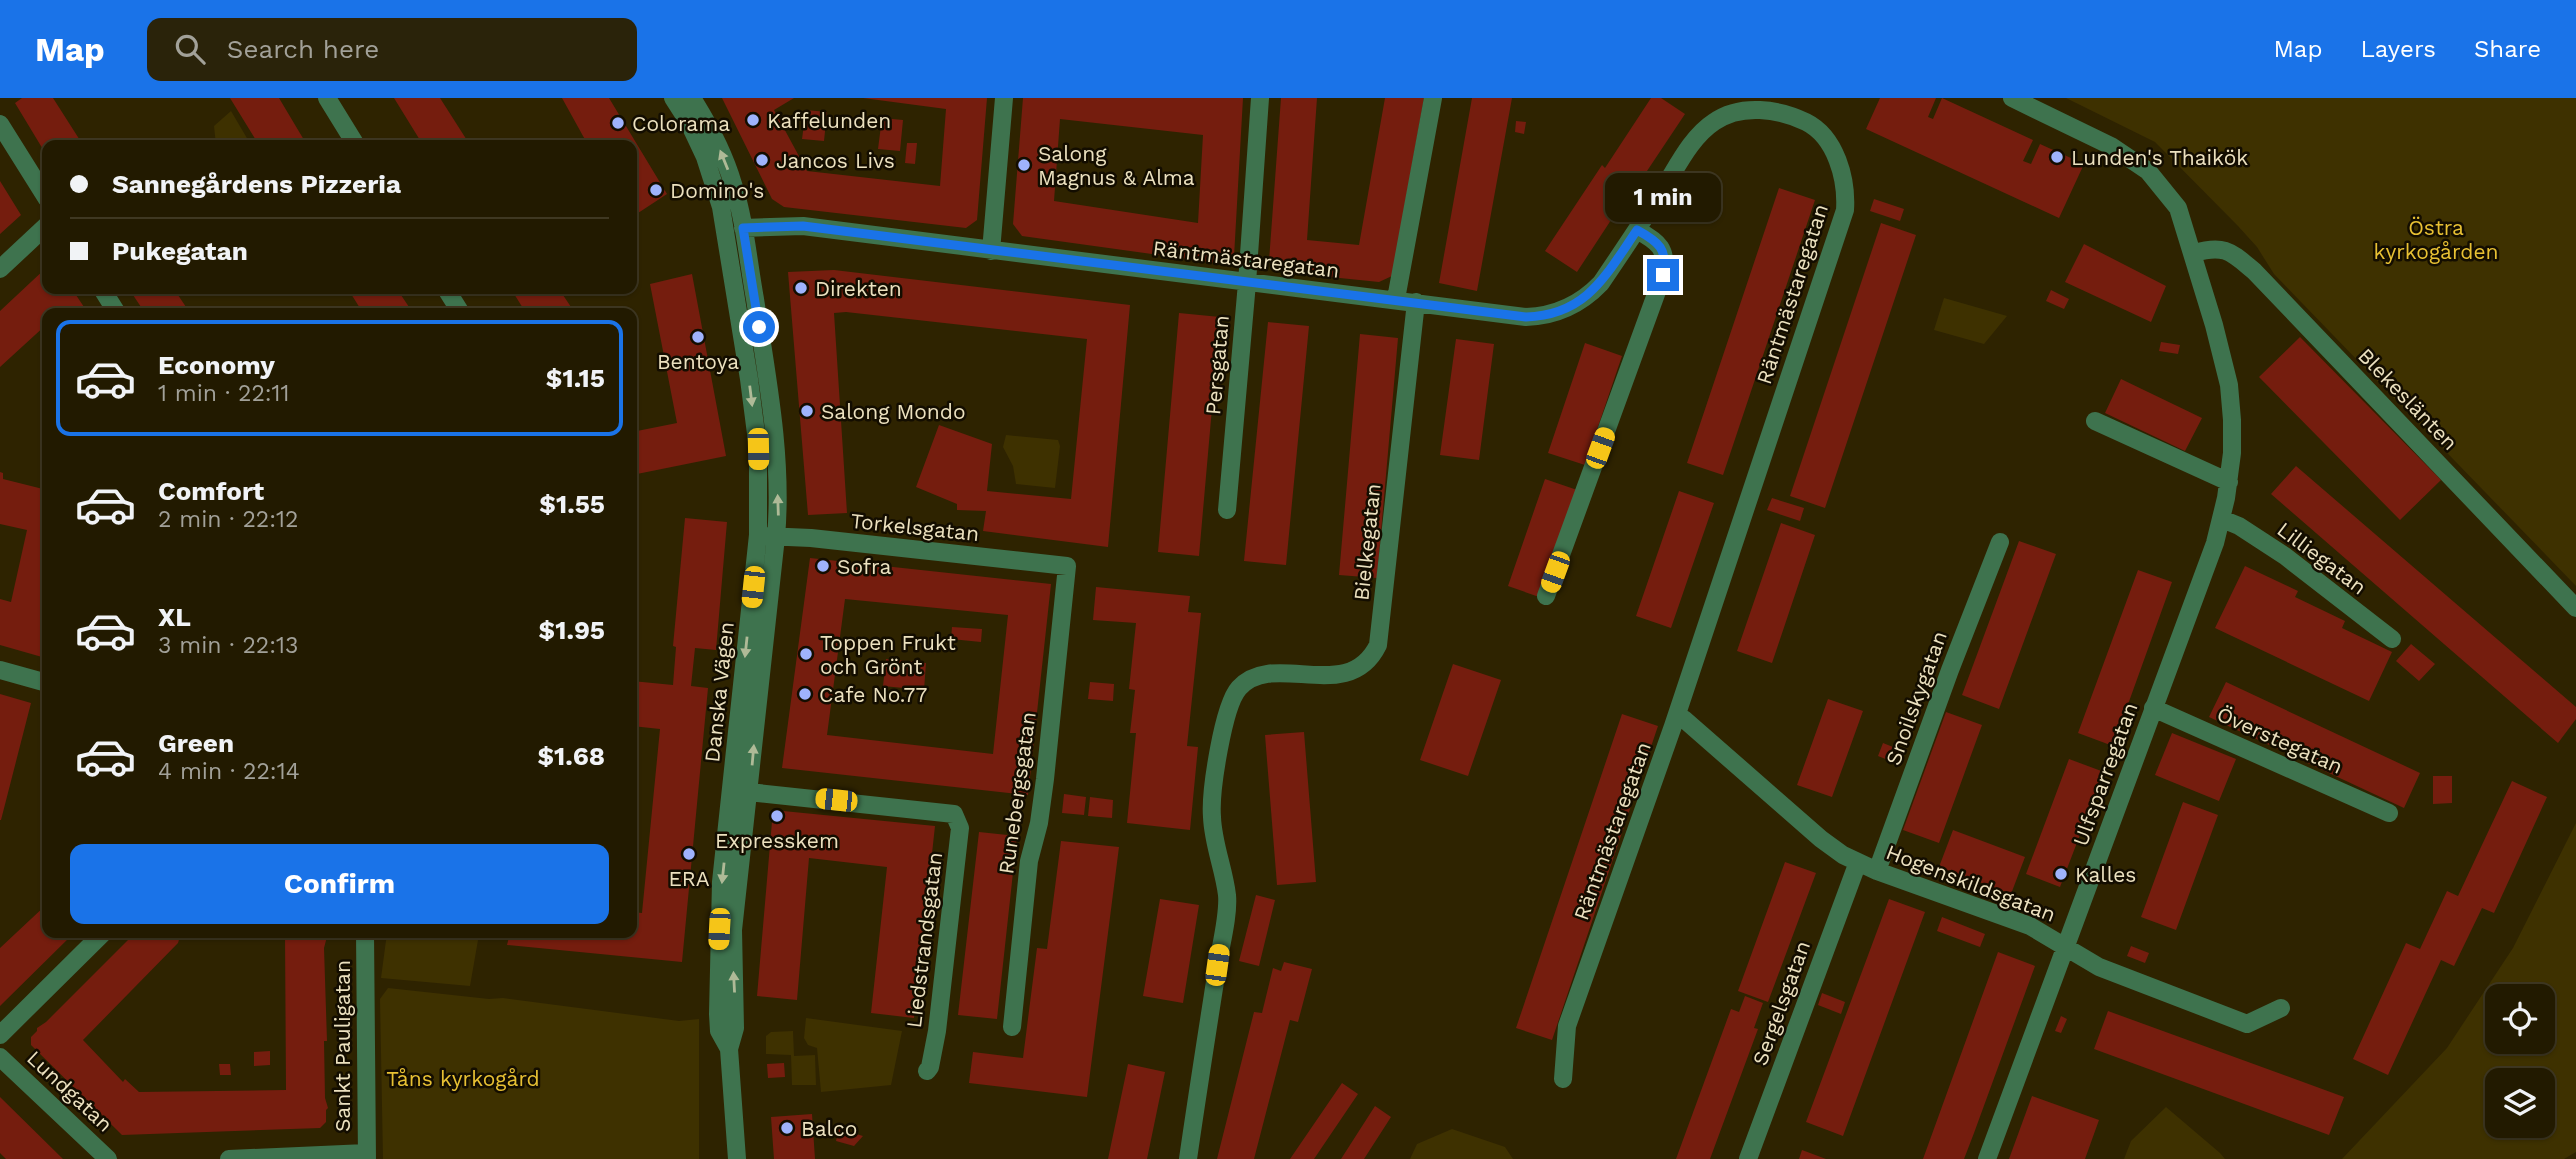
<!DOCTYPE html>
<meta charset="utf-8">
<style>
:root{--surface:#221a00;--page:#2a230a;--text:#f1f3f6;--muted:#a2a199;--line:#3f3822;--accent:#1a73e8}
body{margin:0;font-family:"Work Sans",sans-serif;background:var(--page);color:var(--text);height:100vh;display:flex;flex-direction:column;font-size:26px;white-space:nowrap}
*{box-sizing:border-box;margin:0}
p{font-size:23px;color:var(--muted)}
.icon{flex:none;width:38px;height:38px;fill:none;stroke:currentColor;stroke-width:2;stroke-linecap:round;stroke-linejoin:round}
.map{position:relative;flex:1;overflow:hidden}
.panel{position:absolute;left:42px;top:210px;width:595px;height:630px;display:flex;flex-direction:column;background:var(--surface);border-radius:14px;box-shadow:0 2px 5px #0004,0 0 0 2px var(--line)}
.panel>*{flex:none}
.top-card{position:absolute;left:42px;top:42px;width:595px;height:154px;border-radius:14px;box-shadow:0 2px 5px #0004,0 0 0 2px var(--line);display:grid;align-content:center;height:154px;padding:0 28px;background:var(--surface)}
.controls{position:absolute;left:2485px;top:886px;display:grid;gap:14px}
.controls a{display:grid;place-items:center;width:70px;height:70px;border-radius:14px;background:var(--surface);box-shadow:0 2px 5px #0004,0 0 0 2px var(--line);font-size:35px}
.end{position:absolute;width:32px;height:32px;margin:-16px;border:9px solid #1a73e8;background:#fff;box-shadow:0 0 0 4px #fff}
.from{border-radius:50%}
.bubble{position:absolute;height:49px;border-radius:14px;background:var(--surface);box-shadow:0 2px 5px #0004,0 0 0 2px var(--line);font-size:23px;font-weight:700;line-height:49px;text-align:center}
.car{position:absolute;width:21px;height:42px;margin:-21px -10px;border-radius:9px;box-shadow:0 0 5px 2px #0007;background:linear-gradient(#f5c518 24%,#345 0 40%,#f5c518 0 76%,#345 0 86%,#f5c518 0)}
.top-card b{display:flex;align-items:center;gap:24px;height:66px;font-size:26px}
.top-card b+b{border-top:2px solid var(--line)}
.top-card i{width:18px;height:18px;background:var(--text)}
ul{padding:12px 0 0;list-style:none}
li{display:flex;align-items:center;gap:21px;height:116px;margin:0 14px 10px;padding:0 14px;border:4px solid transparent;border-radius:14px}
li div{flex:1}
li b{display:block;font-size:26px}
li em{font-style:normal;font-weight:700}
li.active{border-color:var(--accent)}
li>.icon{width:63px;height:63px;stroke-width:1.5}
.cta{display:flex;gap:14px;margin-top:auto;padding:14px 28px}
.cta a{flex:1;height:80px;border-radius:14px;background:var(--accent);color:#fff;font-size:28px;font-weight:700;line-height:80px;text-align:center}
header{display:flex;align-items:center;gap:42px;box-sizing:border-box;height:98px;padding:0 35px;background:var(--accent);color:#fff}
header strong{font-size:33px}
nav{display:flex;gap:38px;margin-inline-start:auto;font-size:24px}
.search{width:490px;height:63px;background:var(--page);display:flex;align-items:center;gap:18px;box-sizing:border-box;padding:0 24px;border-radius:14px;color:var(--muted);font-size:26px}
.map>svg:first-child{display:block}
.green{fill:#3e3100;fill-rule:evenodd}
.building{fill:#751d0e;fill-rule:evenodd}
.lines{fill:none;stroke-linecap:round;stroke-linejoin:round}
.minor{stroke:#3e734e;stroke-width:18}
.oneway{fill:#afba97}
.route{stroke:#1a73e8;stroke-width:9}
.poi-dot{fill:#9fb3fd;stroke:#130d00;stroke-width:2.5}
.labels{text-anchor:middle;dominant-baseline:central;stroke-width:5;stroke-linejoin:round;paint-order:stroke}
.poi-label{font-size:21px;fill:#ece1bf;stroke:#130d00;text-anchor:start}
.park-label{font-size:21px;fill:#e8c133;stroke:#130d00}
.street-label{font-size:21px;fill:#ece1bf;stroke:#130d00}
</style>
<header>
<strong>Map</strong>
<div class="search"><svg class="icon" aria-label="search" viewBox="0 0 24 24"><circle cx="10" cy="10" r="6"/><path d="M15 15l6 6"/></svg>Search here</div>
<nav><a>Map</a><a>Layers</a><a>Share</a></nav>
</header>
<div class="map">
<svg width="2576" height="1061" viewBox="0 0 2576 1061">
<rect width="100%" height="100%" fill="#2e2300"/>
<path class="green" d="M2066 0H2576V488L2274 176 2257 149 2238 128 2155 44Z
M231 13 251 47H216L214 28Z
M1944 200 2007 218 1984 246 1934 232Z
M1006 337 1058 342 1060 348 1055 390 1016 386 1013 368 1003 349Z
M2576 725V1054L2564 1061H2342L2447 950 2513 850ZM2497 898H2543V943H2497ZM2497 982H2543V1027H2497Z
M387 835H459L478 842 470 888 381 880Z
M388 890 489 901 503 900 679 923 699 921V1061H383L380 901Z
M806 920 902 933 891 987 821 994 817 950 808 947 804 940Z
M793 933 794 958 815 957 816 987H792L791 957 766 956V938L771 934Z
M2166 1009 2220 1055 2225 1061H2124L2131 1043Z
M1452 1031 1505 1049 1513 1061H1410L1417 1046Z"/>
<path class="building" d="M22 0H53L83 47H47V58L15 5Z
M230 0H279L307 47H259Z
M394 0H440L470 47H423Z
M562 0H609L667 96 632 119V47H588Z
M722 0H794L774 12 807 73 940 88 946 11 863 0H987L977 122 966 130 784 109 772 101Z
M1023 0H1243L1234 159 1224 166 1022 138 1013 126ZM1060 21 1203 37 1198 125 1054 103Z
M1281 0H1317L1307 142 1359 147 1385 0H1424L1392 178 1379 184 1291 175 1279 173 1269 163Z
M1472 0H1512L1477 193 1439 185Z
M1651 0H1661L1685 16 1635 91 1632 90 1577 174 1545 153 1602 67 1605 70Z
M1880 0H1936L1928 19 1933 21 1942 0 2033 42 2023 63 2031 66 2040 46 2084 66 2059 120 1866 31Z
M806 12 827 14 824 43 802 41Z
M882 20 903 22 900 53 878 51Z
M1516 23 1526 24 1524 36 1515 34Z
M907 45H917L915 66 905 65Z
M0 83 21 117 0 136Z
M1779 90 1815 102 1723 377 1687 365Z
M1874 101 1904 111 1900 123 1870 113Z
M1881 125 1916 137 1825 410 1790 398Z
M2084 146 2166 188 2151 224 2065 184Z
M47 169V191H72L88 215H47V226L0 269V213Z
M834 172 1130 207 1108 449 983 433 986 413 957 412V406L916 389 939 327 992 346 987 393 1071 401 1087 241 846 214 834 215 847 415 808 417 788 174Z
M692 176 726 358 632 377V334L677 325 650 186Z
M129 191H174L190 215H145Z
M348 191H397L413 215H363Z
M511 191H559L575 215H526Z
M2051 192 2069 201 2064 211 2046 203Z
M1179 215 1220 219 1199 458 1158 454Z
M1268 224 1309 228 1286 467 1244 463Z
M1360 236 1398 240 1377 480 1339 477Z
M2300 239 2441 382 2400 422 2259 279Z
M1456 241 1494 246 1479 362 1440 357Z
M2161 244 2180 247 2178 256 2159 253Z
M1585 245 1622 258 1585 367 1548 355Z
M2121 281 2202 320 2185 353 2105 315Z
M2296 368 2576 609V621L2558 645 2271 396Z
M0 374 3 375V381L47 392V536L42 559 0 547V501L11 504 27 432 0 426Z
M1545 381 1580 393 1542 500 1508 488Z
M1679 393 1714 405 1671 530 1636 518Z
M1772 400 1804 410 1800 423 1767 412Z
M685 420 727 424 716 552 695 550 691 588 708 590 682 864 507 847 509 839 497 835H632V814L642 815 660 631 632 628V583L673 587 676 549 673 548Z
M1781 425 1815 437 1772 565 1737 553Z
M2019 443 2056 456 1999 611 1962 597Z
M810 460 1051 486 1028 697 782 670ZM845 501 1008 517 993 656 827 637Z
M2245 468 2298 493 2295 499 2345 523 2342 530 2392 554 2369 603 2215 530Z
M2138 472 2172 484 2113 648 2078 635Z
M1096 489 1190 498 1188 514 1201 515 1187 648 1198 649 1190 732 1127 725 1136 635H1130L1135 592 1129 591 1136 525 1093 522Z
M952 529 982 531 981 544 951 541Z
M2411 546 2435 566 2419 583 2396 563Z
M886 561 926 565 924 592 883 588Z
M1453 566 1501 582 1468 678 1420 662Z
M1090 584 1114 586 1113 603 1088 601Z
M2226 584 2420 675 2404 710 2209 619Z
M0 596 31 605 1 722H0Z
M1828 601 1863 613 1832 699 1797 687Z
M1946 614 1982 627 1939 745 1903 732Z
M1622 616 1658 628 1552 942 1516 930Z
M1304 634 1316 784 1277 787 1265 637Z
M2172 635 2236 661 2219 703 2155 677Z
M1883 645 1903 653 1898 666 1878 658Z
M2069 661 2104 674 2060 789 2026 776Z
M2433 678H2452V705L2433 706Z
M2512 683 2547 699 2494 815 2482 810 2454 868 2441 862 2388 977 2353 961 2406 845 2420 851 2447 793 2458 798Z
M1064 696 1086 699 1084 717 1062 715Z
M1090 699 1113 702 1112 720 1088 718Z
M2183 704 2218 717 2176 832 2141 819Z
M773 712 935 728 914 920 871 915 887 769 809 760 797 902 757 898Z
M1953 732 2025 759 2011 796 1939 769Z
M979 734 1017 738 997 921 958 917Z
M1061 743 1119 749 1087 999 969 985 973 954 1023 960 1037 850 1047 851Z
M1785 764 1816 775 1768 904 1738 893Z
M1256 797 1275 802 1259 868 1239 863Z
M1160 801 1199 807 1183 905 1143 898Z
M1889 801 1925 814 1843 1038 1806 1024Z
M47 806V835H74L0 908V850Z
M1942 819 1985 836 1980 849 1937 833Z
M135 835H181L178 845 83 942 123 984 125 981 139 994 286 992 285 835H328L324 850 327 943H324L325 1000 328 1010 326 1012V1024L320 1030 122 1037 31 947V939L37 933V930L46 924Z
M2131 848 2149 855 2145 865 2127 858Z
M1998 854 2035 868 1974 1035 1964 1061H1923Z
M1284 864 1312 871 1298 924 1290 922 1254 1061H1217L1254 914 1262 915 1273 870 1281 873Z
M1822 895 1845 904 1841 916 1818 907Z
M1745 898 1763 905 1754 930 1758 931 1710 1061H1676L1731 911 1739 914Z
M2108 913 2344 999 2329 1037 2094 951Z
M2061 918 2067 921 2061 935 2055 933Z
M270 953V967L254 968V954Z
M784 965 785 979 768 980 767 966Z
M219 966H230L231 977H220Z
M1128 966 1165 974 1147 1061H1108Z
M1342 985 1358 996 1314 1061H1290Z
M2032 998 2099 1022 2085 1061H2009Z
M0 999 63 1061H6L0 1055Z
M1375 1008 1391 1019 1364 1061H1341Z
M812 1016 815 1061H774L771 1019Z
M839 1031 863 1038 854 1048 836 1043Z
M1802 1052 1826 1061H1799Z"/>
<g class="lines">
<path class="minor" d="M327 0 356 47
M673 0 689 25 705 59 721 109 749 281 758 351V437L721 784 718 916 719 933 729 951
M692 0C709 27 724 55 733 86 745 123 748 163 755 201 767 279 783 360 776 439L733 832 735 930 729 951 737 1061
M0 26 47 101
M743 130 803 128 1526 219C1556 218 1580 207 1601 185 1622 154 1643 123 1663 91 1677 69 1691 39 1714 24 1741 5 1779 11 1806 24 1836 39 1847 81 1845 112L1673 628 1567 928 1563 981
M991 153 1004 0
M2194 155C2225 146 2231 154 2254 173L2576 510
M0 171 47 127
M102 191 117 215
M446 191 461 215
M1396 201 1433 0
M2095 323 2229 384
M1227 412 1247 185 1260 0
M2222 421 2239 428 2285 458 2392 541
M765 438 811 440 1067 468 1045 681 1039 725 1029 763 1012 929
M1546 498 1663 177C1668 151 1659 144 1637 132
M0 572 47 585
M2153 610 2389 715
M1677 617 1685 622 1821 741 1843 757 1877 773 2030 828 2099 869 2247 926 2281 910
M739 693 954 716 960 730 937 933 930 969 927 973
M1877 773 1950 572 2000 444
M365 835 367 1061
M0 937 103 835
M0 959 108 1061
M229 1061 366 1055
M1188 1061C1197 998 1207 935 1217 871 1220 850 1229 818 1227 797 1224 771 1213 746 1212 719 1210 694 1223 608 1239 590 1274 551 1348 608 1378 547L1416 204
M1748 1061 1858 764
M1987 1061 2215 445 2226 400 2232 355V322L2229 287 2214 227 2178 110 2148 73 2111 48 2012 0"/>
</g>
<defs><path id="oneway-solid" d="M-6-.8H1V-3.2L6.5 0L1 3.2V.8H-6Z" transform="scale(1.75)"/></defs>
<g class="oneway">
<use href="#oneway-solid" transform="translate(724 62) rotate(-112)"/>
<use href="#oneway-solid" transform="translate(751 298) rotate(83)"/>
<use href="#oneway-solid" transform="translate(778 407) rotate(-92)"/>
<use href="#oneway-solid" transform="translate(746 549) rotate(96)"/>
<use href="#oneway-solid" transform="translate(753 657) rotate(-85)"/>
<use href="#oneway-solid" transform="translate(723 775) rotate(96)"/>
<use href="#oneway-solid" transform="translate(734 884) rotate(-93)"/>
</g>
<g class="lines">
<path class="route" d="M759 229 743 130 803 128 1526 219C1587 217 1606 177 1637 132 1659 144 1668 151 1663 177"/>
</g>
<g class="poi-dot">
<circle cx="753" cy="22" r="7"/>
<circle cx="618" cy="25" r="7"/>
<circle cx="2057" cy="59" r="7"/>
<circle cx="762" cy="62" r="7"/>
<circle cx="1024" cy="67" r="7"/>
<circle cx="656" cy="92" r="7"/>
<circle cx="801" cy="190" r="7"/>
<circle cx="698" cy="239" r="7"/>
<circle cx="807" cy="313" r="7"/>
<circle cx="823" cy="468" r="7"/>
<circle cx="806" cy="556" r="7"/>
<circle cx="805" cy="596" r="7"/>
<circle cx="777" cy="718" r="7"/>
<circle cx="689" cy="756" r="7"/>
<circle cx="2061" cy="776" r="7"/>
<circle cx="787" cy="1030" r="7"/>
</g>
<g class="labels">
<g class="poi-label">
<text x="767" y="22">Kaffelunden</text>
<text x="632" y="25">Colorama</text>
<text x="1038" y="55">Salong<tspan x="1038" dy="24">Magnus &amp; Alma</tspan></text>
<text x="2071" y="59">Lunden's Thaikök</text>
<text x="776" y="62">Jancos Livs</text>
<text x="670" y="92">Domino's</text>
<text x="815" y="190">Direkten</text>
<text x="698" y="263" text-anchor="middle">Bentoya</text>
<text x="821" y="313">Salong Mondo</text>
<text x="837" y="468">Sofra</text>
<text x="820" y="544">Toppen Frukt<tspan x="820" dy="24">och Grönt</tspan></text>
<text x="819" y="596">Cafe No.77</text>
<text x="777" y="742" text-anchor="middle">Expresskem</text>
<text x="2075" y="776">Kalles</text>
<text x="689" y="780" text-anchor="middle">ERA</text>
<text x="801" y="1030">Balco</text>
</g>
<g class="park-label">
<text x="2436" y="129">Östra<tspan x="2436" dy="24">kyrkogården</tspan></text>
<text x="463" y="980">Tåns kyrkogård</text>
</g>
<g class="street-label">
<text transform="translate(1246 161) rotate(7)">Räntmästaregatan</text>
<text transform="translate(1792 196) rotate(-72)">Räntmästaregatan</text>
<text transform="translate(1217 267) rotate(-85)">Persgatan</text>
<text transform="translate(2408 301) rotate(46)">Blekeslänten</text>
<text transform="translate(915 429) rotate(6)">Torkelsgatan</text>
<text transform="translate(1367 444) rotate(-84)">Bielkegatan</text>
<text transform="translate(2322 460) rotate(37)">Lilliegatan</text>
<text transform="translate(719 594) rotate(-84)">Danska Vägen</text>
<text transform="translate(1916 600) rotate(-70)">Snoilskygatan</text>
<text transform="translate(2280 642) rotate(24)">Överstegatan</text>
<text transform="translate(2105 676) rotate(-70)">Ulfsparregatan</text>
<text transform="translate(1017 695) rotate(-82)">Runebergsgatan</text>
<text transform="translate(1612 733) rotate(-70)">Räntmästaregatan</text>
<text transform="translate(1971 785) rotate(21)">Hogenskildsgatan</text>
<text transform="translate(924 842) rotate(-83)">Liedstrandsgatan</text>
<text transform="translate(1781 905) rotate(-70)">Sergelsgatan</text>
<text transform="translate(342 948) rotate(-90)">Sankt Pauligatan</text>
<text transform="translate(70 993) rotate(43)">Lundgatan</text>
</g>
</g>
</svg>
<div class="controls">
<a><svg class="icon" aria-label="locate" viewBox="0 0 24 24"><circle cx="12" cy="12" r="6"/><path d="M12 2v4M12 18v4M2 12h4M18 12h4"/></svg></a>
<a><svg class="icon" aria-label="layers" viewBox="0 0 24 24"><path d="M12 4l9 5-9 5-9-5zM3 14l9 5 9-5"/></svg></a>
</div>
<i class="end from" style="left:759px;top:229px"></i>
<i class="end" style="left:1663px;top:177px"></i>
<div class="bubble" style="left:1605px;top:75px;width:116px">1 min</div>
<i class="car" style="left:1600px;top:350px;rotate:20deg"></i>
<i class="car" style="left:758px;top:351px;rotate:179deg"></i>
<i class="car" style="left:1555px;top:474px;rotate:200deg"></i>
<i class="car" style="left:753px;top:489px;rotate:186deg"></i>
<i class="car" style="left:836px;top:702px;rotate:276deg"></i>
<i class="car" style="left:719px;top:831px;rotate:183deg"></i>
<i class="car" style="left:1217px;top:867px;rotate:8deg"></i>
<div class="top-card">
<b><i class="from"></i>Sannegårdens Pizzeria</b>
<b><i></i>Pukegatan</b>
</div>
<section class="panel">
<ul>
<li class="active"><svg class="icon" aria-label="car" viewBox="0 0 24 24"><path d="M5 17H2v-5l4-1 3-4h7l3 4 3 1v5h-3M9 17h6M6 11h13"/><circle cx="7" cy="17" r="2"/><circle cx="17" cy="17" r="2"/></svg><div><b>Economy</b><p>1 min · 22:11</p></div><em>$1.15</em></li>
<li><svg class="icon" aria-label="car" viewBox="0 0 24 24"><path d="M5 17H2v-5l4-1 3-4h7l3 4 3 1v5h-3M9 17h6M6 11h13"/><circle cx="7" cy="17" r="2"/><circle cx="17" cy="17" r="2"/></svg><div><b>Comfort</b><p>2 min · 22:12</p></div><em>$1.55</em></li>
<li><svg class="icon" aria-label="car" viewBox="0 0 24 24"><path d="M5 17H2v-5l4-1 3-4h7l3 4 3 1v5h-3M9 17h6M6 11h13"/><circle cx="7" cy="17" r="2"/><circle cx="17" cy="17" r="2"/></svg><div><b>XL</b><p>3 min · 22:13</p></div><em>$1.95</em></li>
<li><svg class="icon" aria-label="car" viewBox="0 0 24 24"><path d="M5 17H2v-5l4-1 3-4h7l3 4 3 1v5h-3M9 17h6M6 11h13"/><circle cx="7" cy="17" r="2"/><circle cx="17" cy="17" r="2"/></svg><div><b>Green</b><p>4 min · 22:14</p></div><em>$1.68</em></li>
</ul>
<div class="cta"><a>Confirm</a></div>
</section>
</div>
